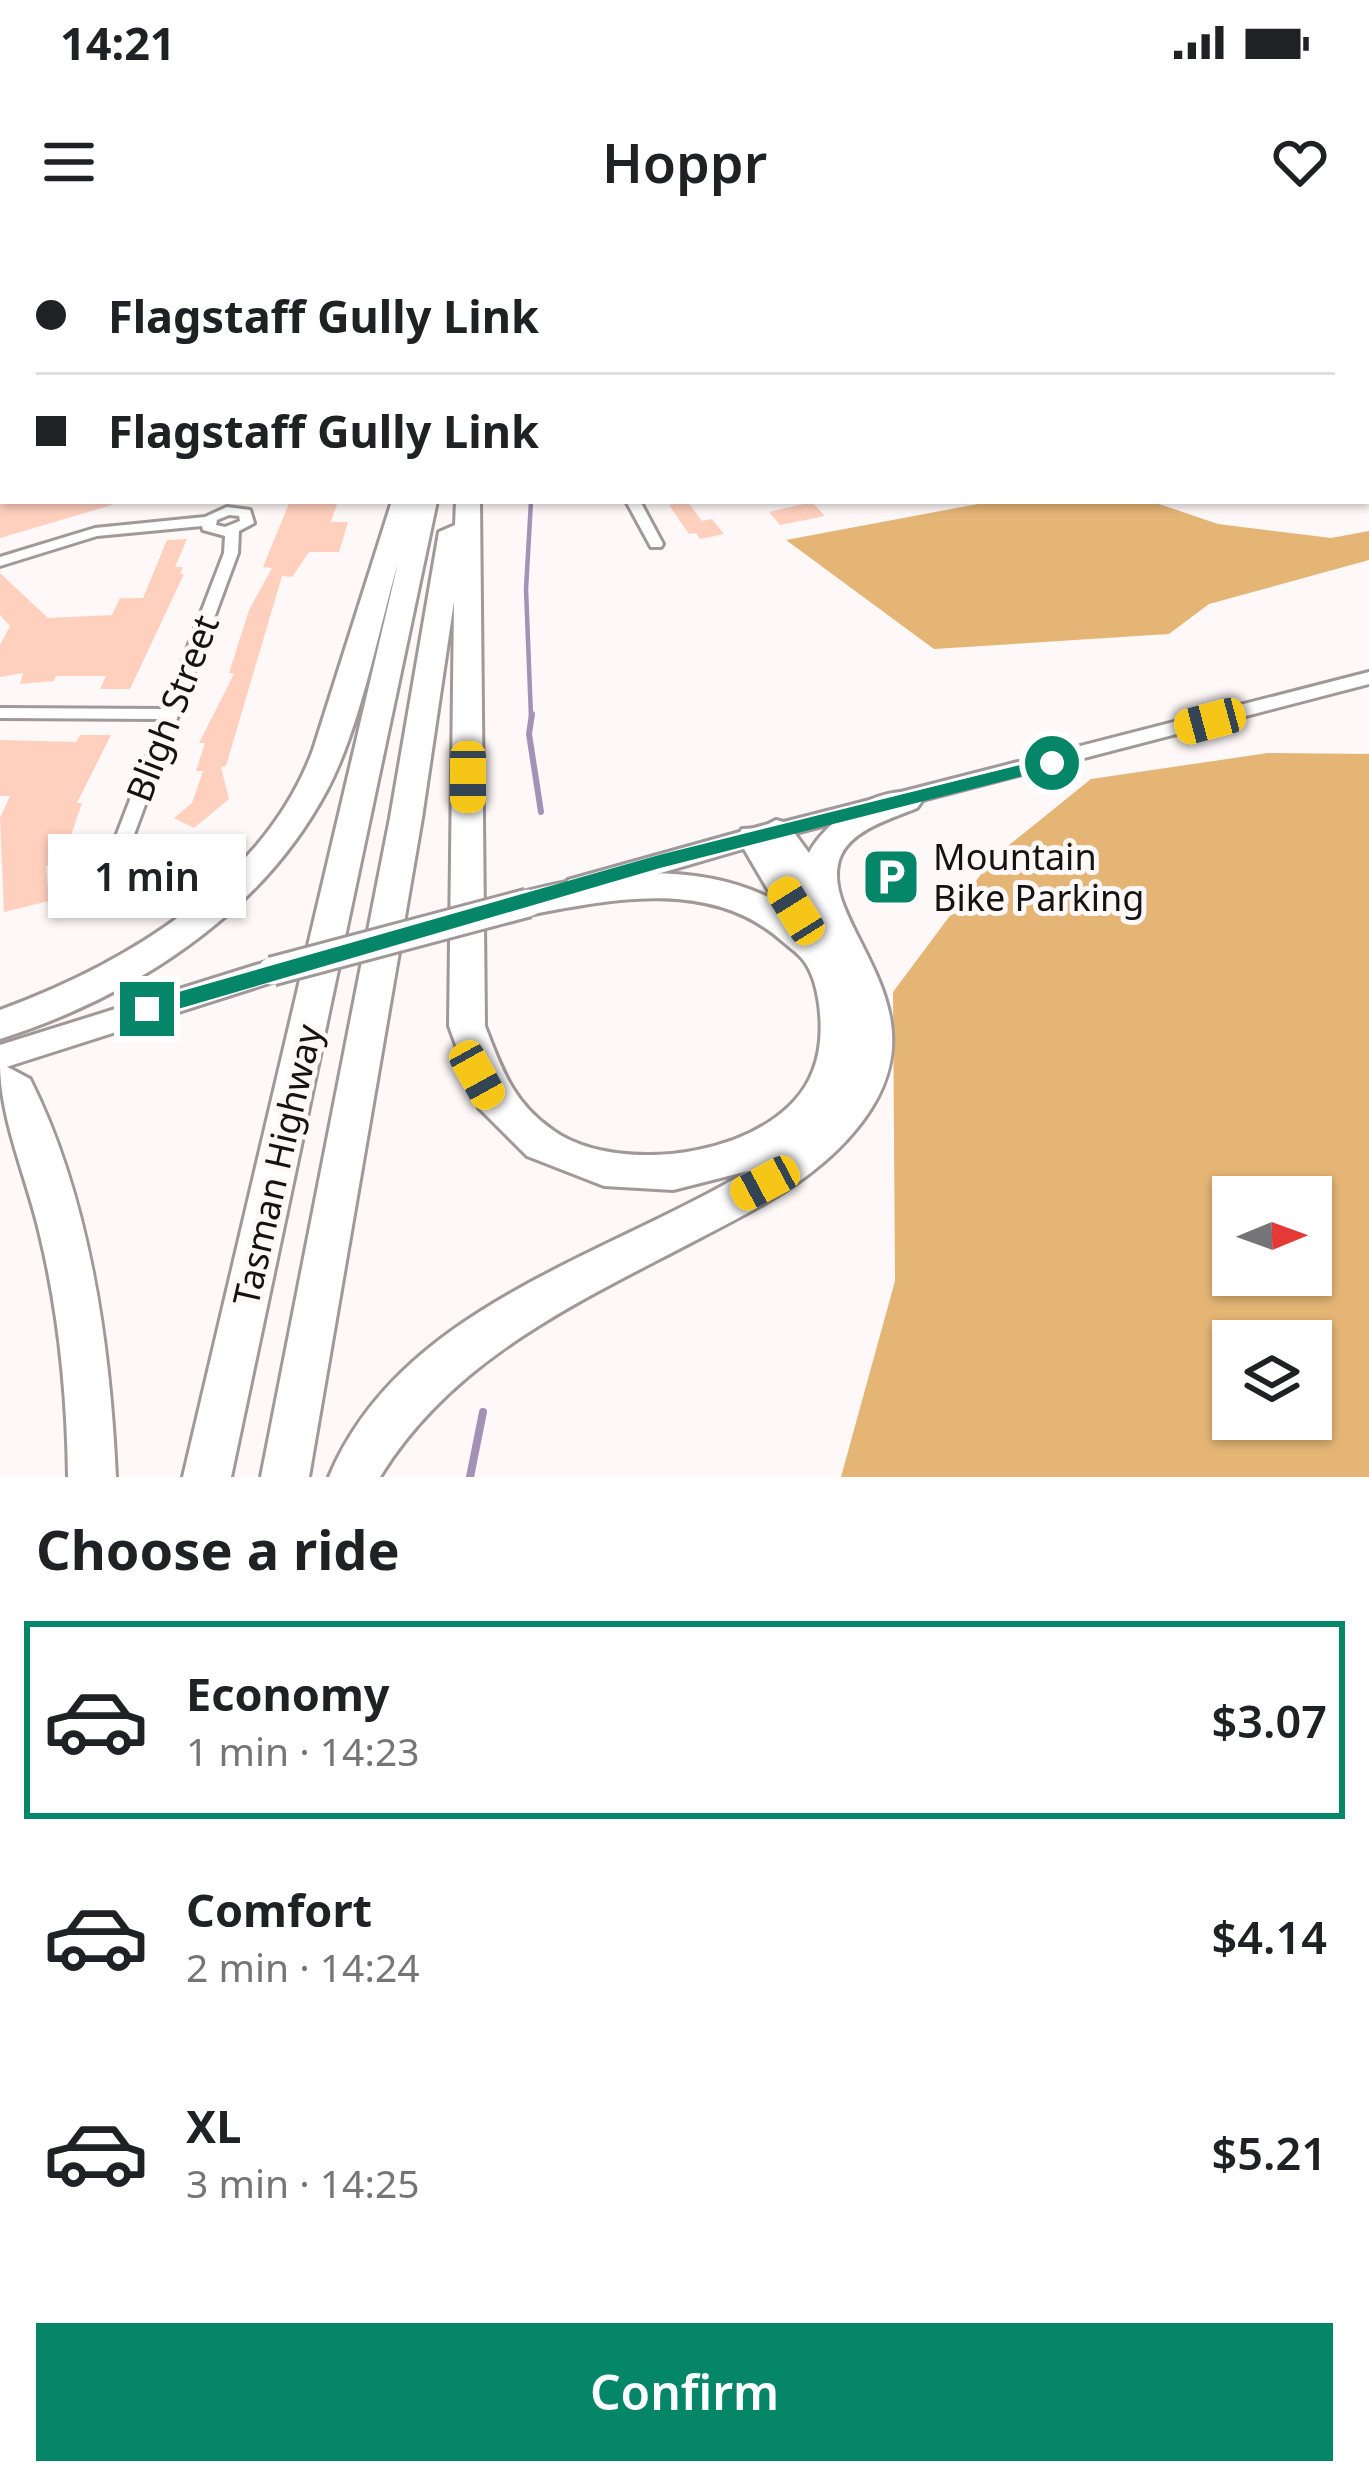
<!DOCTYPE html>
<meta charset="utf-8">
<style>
:root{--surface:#fff;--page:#f2f2f2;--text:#202124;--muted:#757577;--line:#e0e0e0;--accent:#058668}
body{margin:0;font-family:"Noto Sans",sans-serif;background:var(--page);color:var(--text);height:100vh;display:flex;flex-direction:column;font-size:45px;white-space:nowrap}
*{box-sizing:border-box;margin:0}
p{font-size:39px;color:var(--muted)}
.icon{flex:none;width:66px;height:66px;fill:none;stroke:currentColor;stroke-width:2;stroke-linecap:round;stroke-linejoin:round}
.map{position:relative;height:1237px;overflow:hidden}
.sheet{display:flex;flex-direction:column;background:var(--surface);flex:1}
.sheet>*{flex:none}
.guide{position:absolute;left:0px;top:0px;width:1371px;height:264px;box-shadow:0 3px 9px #0004;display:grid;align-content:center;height:264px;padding:0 36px;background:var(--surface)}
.needle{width:78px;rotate:89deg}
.buttons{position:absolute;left:1212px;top:936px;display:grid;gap:24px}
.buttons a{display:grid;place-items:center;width:120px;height:120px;border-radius:0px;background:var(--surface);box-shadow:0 3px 9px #0004;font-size:60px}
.end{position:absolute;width:54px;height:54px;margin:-27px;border:15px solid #058668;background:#fff;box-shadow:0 0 0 6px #fff}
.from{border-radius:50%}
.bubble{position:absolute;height:84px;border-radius:0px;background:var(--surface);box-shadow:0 3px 9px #0004;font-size:39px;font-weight:600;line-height:84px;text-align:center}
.car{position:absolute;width:36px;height:72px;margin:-36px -18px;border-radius:15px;box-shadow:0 0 9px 3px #0007;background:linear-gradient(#f5c518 24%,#345 0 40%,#f5c518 0 76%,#345 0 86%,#f5c518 0)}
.guide b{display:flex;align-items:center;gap:42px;height:114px;font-size:45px}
.guide b+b{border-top:3px solid var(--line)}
.guide i{width:30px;height:30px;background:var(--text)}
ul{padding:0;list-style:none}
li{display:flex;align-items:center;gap:36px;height:198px;margin:0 24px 18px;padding:0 12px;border:6px solid transparent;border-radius:0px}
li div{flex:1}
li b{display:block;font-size:45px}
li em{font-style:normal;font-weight:600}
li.selected{border-color:var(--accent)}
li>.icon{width:108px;height:108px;stroke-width:1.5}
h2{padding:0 36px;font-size:54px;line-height:144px}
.action{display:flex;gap:24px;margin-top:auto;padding:24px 36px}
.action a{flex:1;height:138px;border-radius:0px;background:var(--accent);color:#fff;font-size:48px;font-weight:600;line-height:138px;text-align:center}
.status{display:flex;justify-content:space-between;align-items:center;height:84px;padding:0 60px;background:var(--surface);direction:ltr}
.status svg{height:33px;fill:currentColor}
header{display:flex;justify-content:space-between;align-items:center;height:156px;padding:0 36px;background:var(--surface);font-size:54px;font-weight:600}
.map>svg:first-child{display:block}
.forest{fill:#e4b575;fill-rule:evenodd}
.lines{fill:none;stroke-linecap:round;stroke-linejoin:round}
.stream-far2{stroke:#a491b6;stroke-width:4.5}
.stream-far1{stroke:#a491b6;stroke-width:6}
.stream{stroke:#a491b6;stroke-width:8}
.building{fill:#ffd0be}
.minor-casing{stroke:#a09899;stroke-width:6}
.tertiary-casing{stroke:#a09899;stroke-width:6}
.primary-casing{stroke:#a09899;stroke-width:6}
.motorway-casing{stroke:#a09899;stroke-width:6}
.minor{fill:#fff;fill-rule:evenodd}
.tertiary{fill:#fff;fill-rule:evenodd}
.primary{fill:#fff;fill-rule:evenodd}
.motorway{fill:#fff;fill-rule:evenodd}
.primary-bridge-casing{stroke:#a09899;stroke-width:33;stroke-linecap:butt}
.primary-bridge{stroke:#fff;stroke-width:27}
.route{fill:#058668}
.labels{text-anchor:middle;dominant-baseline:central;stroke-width:10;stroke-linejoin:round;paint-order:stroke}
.street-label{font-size:36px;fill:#151212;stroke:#fef8f8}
.poi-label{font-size:36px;fill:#151212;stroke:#fef8f8;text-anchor:start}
</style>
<div class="status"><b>14:21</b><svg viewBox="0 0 49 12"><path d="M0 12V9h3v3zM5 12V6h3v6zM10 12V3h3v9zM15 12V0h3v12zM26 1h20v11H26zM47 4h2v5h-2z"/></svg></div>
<header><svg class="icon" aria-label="menu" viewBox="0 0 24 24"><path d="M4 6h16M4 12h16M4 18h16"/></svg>Hoppr<svg class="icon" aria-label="heart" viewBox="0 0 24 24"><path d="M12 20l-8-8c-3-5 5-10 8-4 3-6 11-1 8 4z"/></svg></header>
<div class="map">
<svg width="1369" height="1237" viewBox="0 0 1369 1237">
<rect width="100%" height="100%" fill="#fef8f8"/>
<path class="forest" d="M994 261H1150L1218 284 1331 298 1369 291V320L1209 364 1169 394 934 409 786 300Z
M1268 513 1369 514V1237H841L895 1041 893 752 993 618 1091 539ZM1233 957H1311V1035H1233ZM1233 1101H1311V1179H1233Z"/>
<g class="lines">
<path class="stream-far2" d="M531 261 526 349 531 477"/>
<path class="stream-far1" d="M532 474 529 494 541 572"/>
<path class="stream" d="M470 1237 483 1172"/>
</g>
<path class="building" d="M0 261H111L112 265 0 298Z
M290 261H338L331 282H348L339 312H309L292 337 282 336 226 526 221 527 229 559 194 588 174 578 192 563 203 531H196L205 503H199L234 434 229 433 249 370 272 328 263 327Z
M687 261 702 281 712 279 724 294 700 299 696 293 689 294 669 265Z
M812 262 825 276 780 285 769 272Z
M187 299 175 327H183L180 334H184L130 449H100L106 436H56L54 441 20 444 23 433 0 437V405L10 386 0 375V333L48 378 112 375 120 358H143L167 300Z
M80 495H111L77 563H82L61 625 46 626 49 661 4 672 0 578 10 556H0V500L76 502Z"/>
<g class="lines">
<defs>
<path id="minor" d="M199 0H209L207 3H197Z
M347 0H357L356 3H346Z
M605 0H615V3H605Z
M755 0H766L769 3H758Z
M0 59H3V65H0Z
M3 149V157L0 158V150Z
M3 211V219L0 220V212Z
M626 261H640L663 304 661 307H651Z
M227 267 250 270 254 283 239 291 238 313 115 646 106 652 100 651 97 646 161 479 0 478V468L164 469 224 313 225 296 203 290 202 286 97 296 0 326V317L95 288 205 277ZM229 275 239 276 240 281 225 287 216 285 217 280Z"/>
<path id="tertiary" d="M1255 0H1268L1270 3H1257Z
M1368 70H1369V78H1368Z
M1369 432V444L776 598 766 591 776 584Z"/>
<path id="primary" d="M772 583 781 586 785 592 781 598 578 657 564 647 568 640Z
M272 720 282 723 287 731 282 739 0 829V805Z"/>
<path id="motorway" d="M392 261H437L231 1237H183L398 323C378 392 360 488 327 550 261 675 132 757 0 799V770C126 724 264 642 313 510Z
M456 261H480L485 786C502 830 513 863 554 891 621 938 781 915 813 831 824 804 822 768 814 741 806 718 799 715 782 701 711 638 613 659 528 675L516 672 511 663 516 654C596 631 697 620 774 660L737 597 742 589 761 588 776 580 787 583 809 613C825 581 881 543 917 554L922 561 917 568C893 578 853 589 841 615 811 683 960 770 853 893 813 940 758 968 704 996 583 1060 455 1115 380 1237H329C399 1068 605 1017 748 931L673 950 604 946 527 916 479 868 449 786 454 361 422 578 309 1237H261L390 578 439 292 455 285Z
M0 823 30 839C90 958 110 1105 116 1237H68C67 1155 59 1074 40 995 27 938 0 880 0 823Z"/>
</defs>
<use href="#minor" class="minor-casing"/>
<use href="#tertiary" class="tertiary-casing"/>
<use href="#primary" class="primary-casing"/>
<use href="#motorway" class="motorway-casing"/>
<use href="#minor" class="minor"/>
<use href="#tertiary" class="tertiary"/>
<use href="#primary" class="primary"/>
<use href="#motorway" class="motorway"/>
<defs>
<path id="primary-bridge" d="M272 731 528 663"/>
</defs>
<use href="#primary-bridge" class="primary-bridge-casing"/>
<use href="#primary-bridge" class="primary-bridge"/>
</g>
<path class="route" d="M1052 517 1061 523 1058 527 660 628 147 778 136 769 147 761 659 615Z"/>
<defs>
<symbol id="parking-square" viewBox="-11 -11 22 22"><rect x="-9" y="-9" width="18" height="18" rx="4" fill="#058668" stroke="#fef8f8"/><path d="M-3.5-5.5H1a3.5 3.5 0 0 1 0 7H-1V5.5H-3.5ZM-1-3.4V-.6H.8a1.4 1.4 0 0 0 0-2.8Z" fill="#fff"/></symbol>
</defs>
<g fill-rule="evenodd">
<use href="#parking-square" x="858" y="604" width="66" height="66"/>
</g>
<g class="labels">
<g class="street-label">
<text transform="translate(172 468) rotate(-69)">Bligh Street</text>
<text transform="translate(277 925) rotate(-77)">Tasman Highway</text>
</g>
<g class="poi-label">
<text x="933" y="616">Mountain<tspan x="933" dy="41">Bike Parking</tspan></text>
</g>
</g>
</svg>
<div class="buttons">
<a><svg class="needle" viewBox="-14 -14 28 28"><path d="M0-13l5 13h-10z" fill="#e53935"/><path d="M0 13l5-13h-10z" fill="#757577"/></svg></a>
<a><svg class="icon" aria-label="layers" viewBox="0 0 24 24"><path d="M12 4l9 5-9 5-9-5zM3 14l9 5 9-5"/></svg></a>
</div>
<i class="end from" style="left:1052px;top:523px"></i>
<i class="end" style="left:147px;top:769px"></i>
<div class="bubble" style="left:48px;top:594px;width:198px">1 min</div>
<i class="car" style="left:1210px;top:481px;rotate:255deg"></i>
<i class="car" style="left:468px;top:537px;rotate:180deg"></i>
<i class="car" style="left:796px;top:671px;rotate:328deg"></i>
<i class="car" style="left:477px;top:835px;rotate:151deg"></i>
<i class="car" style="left:765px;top:943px;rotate:242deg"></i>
<div class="guide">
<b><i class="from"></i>Flagstaff Gully Link</b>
<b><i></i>Flagstaff Gully Link</b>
</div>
</div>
<section class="sheet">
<h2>Choose a ride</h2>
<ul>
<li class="selected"><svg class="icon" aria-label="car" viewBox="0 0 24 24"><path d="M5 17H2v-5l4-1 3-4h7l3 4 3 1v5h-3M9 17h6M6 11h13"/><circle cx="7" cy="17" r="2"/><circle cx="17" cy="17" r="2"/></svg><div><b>Economy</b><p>1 min · 14:23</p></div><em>$3.07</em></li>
<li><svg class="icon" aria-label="car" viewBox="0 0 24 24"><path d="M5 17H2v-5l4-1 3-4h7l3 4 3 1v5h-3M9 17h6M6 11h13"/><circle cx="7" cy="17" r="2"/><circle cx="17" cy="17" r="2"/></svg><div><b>Comfort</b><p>2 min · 14:24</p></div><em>$4.14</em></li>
<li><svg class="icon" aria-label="car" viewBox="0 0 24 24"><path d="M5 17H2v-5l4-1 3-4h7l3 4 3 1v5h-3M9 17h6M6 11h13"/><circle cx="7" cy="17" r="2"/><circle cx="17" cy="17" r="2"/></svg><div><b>XL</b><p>3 min · 14:25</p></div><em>$5.21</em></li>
</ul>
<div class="action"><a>Confirm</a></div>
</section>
